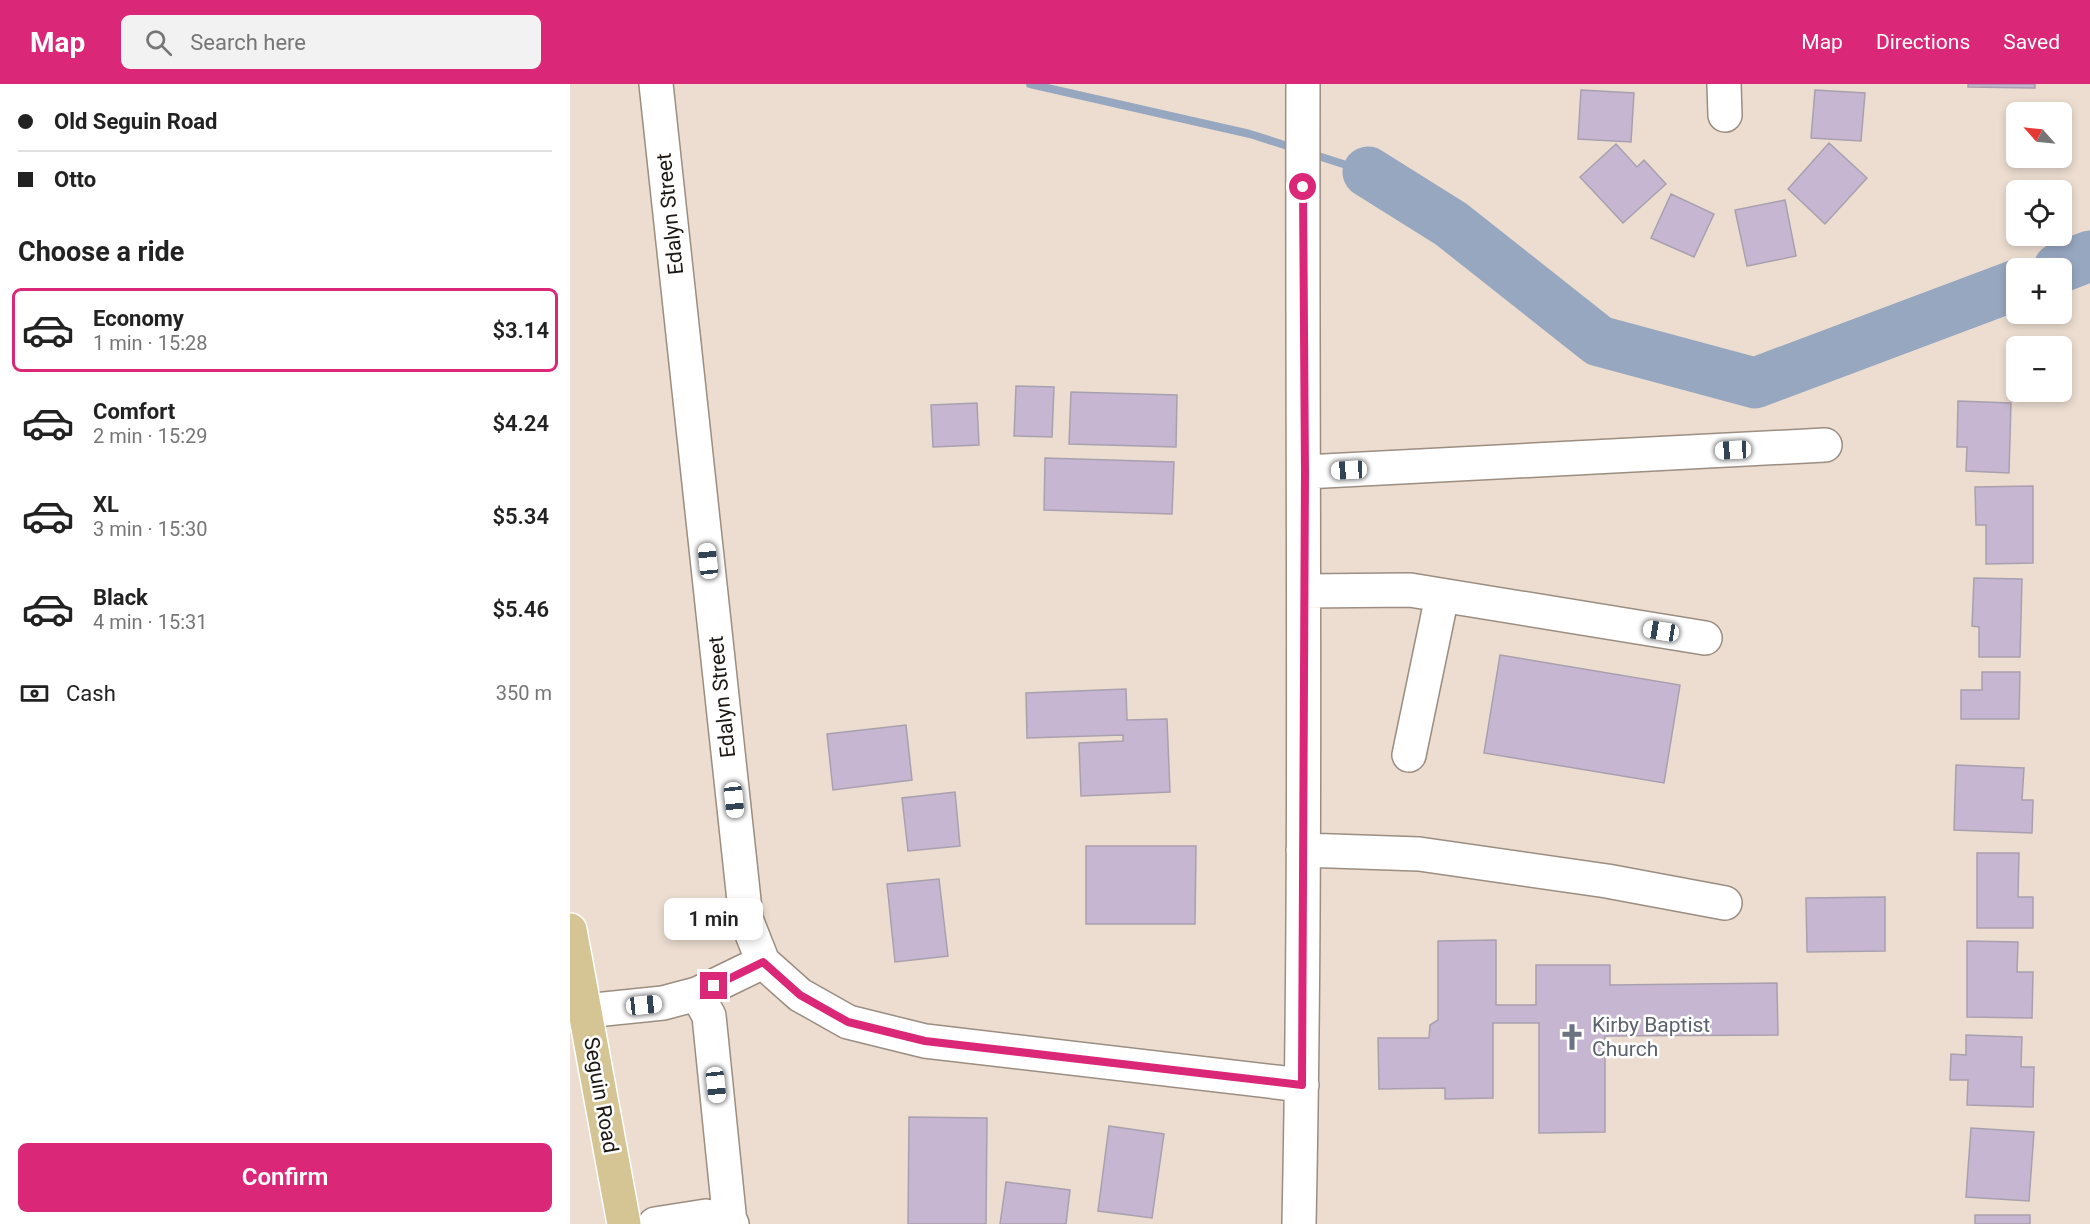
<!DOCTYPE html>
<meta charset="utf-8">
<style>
:root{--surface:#fff;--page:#f2f2f2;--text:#222;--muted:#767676;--line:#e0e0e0;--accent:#db2777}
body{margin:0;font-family:Roboto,sans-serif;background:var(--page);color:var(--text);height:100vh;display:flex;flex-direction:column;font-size:22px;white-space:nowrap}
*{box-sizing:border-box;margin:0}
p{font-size:20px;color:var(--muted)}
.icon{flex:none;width:33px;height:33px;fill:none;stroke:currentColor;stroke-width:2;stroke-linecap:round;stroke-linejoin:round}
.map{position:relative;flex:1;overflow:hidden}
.side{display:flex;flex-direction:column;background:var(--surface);width:570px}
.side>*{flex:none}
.top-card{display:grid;align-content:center;height:132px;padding:0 18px;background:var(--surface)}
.needle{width:39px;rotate:297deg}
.fabs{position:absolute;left:1436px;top:18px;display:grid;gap:12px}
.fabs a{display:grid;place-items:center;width:66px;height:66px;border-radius:9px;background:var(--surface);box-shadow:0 3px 9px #0003;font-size:30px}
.end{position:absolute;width:27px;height:27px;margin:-14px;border:8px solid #db2777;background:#fff;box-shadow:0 0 0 3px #fff}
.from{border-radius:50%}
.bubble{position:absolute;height:42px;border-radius:9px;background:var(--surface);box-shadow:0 3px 9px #0003;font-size:20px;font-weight:600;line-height:42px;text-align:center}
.car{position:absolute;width:18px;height:36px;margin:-18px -9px;border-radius:8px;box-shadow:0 0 4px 2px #0007;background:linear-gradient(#fff 24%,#345 0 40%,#fff 0 76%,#345 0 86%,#fff 0)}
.top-card b{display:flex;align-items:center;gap:21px;height:57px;font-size:22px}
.top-card b+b{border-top:2px solid var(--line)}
.top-card i{width:15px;height:15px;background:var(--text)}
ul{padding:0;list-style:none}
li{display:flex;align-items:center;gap:18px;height:84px;margin:0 12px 9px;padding:0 6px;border:3px solid transparent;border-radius:9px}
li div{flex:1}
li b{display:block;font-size:22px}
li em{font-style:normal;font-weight:600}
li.on{border-color:var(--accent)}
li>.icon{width:54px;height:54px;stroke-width:1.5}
h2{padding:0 18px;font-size:27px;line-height:72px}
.pay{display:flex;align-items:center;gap:15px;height:66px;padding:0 18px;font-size:22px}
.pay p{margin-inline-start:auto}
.action{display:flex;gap:12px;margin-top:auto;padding:12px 18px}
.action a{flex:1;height:69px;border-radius:9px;background:var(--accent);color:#fff;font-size:24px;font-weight:600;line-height:69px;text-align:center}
header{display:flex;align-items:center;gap:36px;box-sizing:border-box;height:84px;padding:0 30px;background:var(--accent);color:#fff}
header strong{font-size:28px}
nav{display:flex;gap:33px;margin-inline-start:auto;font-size:21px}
.search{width:420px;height:54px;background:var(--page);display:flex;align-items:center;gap:15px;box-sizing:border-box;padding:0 21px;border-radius:9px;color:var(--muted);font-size:22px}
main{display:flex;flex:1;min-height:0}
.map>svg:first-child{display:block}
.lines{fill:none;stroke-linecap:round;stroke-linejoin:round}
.stream{stroke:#97a7c0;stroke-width:8}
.river{stroke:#97a7c0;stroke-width:51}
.building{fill:#c6b6d1;stroke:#a9a0af;stroke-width:1.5}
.minor-casing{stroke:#9b8d81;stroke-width:36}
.major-casing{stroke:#fff;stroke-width:36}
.minor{stroke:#fff;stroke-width:33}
.major{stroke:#d5c594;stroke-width:33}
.route{stroke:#db2777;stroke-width:8}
.labels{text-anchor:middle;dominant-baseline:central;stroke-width:5;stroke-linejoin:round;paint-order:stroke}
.street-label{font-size:21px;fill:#1c1712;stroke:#fff}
.worship-label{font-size:21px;fill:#5b616d;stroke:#fff;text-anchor:start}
</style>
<header>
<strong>Map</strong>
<div class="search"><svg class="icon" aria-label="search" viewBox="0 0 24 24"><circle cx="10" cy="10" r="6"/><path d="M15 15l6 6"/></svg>Search here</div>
<nav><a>Map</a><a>Directions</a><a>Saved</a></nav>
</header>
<main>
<section class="side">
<div class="top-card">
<b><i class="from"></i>Old Seguin Road</b>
<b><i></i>Otto</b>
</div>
<h2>Choose a ride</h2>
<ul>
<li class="on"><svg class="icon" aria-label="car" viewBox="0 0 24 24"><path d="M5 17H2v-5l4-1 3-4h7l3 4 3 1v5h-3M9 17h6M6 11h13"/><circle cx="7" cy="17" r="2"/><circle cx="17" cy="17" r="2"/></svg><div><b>Economy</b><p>1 min · 15:28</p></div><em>$3.14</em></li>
<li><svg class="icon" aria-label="car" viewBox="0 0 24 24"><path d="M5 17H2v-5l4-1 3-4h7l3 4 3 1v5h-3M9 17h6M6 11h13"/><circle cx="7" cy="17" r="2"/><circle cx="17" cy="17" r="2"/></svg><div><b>Comfort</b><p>2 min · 15:29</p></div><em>$4.24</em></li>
<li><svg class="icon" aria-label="car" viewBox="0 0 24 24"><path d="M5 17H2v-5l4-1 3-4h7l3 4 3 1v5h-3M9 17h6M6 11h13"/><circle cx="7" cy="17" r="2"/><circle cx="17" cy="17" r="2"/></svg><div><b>XL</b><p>3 min · 15:30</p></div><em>$5.34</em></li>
<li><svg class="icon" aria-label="car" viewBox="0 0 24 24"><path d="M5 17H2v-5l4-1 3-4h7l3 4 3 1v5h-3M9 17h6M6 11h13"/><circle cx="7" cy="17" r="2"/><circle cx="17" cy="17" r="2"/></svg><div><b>Black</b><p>4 min · 15:31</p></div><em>$5.46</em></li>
</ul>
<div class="pay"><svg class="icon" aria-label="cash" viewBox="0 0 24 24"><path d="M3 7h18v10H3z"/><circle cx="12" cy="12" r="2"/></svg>Cash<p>350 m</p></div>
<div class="action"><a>Confirm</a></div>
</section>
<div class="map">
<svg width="1520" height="1140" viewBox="0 0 1520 1140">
<rect width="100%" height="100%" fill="#ecddd0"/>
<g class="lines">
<path class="stream" d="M460 0 680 50 727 65
M739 69 798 88"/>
<path class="river" d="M798 88 881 140 1029 257 1185 299 1446 201
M1489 184 1520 172"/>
</g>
<path class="building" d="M1398 0H1465V4L1398 3Z
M1011 6 1064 9 1061 58 1008 55Z
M1245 6 1295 9 1291 57 1241 54Z
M1259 59 1297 94 1255 140 1218 105Z
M1046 60 1067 83 1074 76 1096 100 1053 139 1010 93Z
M1101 110 1144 130 1124 173 1081 154Z
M1215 116 1226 172 1177 182 1165 126Z
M446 302 484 303 482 353 444 352Z
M501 308 607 311 606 363 499 360Z
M1388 317 1441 319 1439 389 1396 387 1397 363H1387Z
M407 319 409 361 363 363 361 321Z
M475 374 604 378 602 430 474 426Z
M1463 402V479L1416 480V441H1406L1405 403Z
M1404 494 1452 495 1450 573H1409V543L1402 542Z
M930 571 1110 601 1094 699 914 669Z
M1412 588H1450L1449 635H1391V606H1412Z
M556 605 557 636 597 635 600 708 511 712 509 659 553 657V651L457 654 456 609Z
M336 641 342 696 263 706 257 650Z
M1386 681 1454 684 1452 716H1463L1462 749 1384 746Z
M385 708 390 762 338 767 332 714Z
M516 762H626L625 840H516Z
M1407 769H1449L1448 813H1463V844H1407Z
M369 795 378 872 325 878 317 800Z
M1315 813V867L1237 868 1236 814Z
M926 856V921H966V881H1040V901L1207 899 1208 951 1035 952V1048L969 1049V939H923V1014L875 1015V1004L809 1005 808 954H859L860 941 868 936V857Z
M1397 857 1448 858 1447 888H1463L1462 934 1397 933Z
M1396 951 1452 953 1451 983H1464L1463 1023 1397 1021 1398 996H1380L1381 970 1396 971Z
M339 1033 417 1034 416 1140H338Z
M539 1042 594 1050 582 1134 528 1127Z
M1401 1044 1464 1048 1459 1117 1396 1113Z
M436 1098 500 1106 496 1140H430Z
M1405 1131H1460V1140H1405Z"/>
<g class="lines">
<defs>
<path id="minor" d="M86 0 176 835 193 878 230 911 278 938 355 957 732 1001
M1154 0 1155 31
M735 388 1255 361
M734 507 840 506 1135 554
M839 671 872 512
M733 766 849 770 1037 797 1155 819
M127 910 139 932 160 1139
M15 927 93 919 127 910 193 878
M85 1140 136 1132 162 1140
M729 1140C737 760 732 380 733 0"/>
<path id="major" d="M0 846 54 1140"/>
</defs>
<use href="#minor" class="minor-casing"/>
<use href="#major" class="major-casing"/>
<use href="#minor" class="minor"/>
<use href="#major" class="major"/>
</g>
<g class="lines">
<path class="route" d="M144 902 193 878 230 911 278 938 355 957 732 1001 735 388 733 103"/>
</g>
<defs>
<symbol id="church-bare" viewBox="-9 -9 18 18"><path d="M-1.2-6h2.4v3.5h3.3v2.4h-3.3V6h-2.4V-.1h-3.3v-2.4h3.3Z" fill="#6b7280" stroke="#fff" stroke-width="2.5" paint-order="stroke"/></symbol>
</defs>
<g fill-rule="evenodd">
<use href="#church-bare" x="983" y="934" width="38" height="38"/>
</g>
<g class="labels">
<g class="street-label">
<text transform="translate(100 130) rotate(-96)">Edalyn Street</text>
<text transform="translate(152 613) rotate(-96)">Edalyn Street</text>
<text transform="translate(31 1011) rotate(80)">Seguin Road</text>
</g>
<g class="worship-label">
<text x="1022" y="941">Kirby Baptist<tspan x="1022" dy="24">Church</tspan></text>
</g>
</g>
</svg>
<div class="fabs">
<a><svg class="needle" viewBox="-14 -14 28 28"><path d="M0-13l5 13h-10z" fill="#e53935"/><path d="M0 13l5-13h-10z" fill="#767676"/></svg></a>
<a><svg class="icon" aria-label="locate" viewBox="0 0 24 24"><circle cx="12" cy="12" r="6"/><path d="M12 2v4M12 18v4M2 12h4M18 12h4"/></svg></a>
<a>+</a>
<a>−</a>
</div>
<i class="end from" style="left:733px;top:103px"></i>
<i class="end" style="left:144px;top:902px"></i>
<div class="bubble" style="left:94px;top:814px;width:99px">1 min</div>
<i class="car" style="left:1163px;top:366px;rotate:267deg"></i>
<i class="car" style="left:779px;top:386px;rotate:267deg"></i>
<i class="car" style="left:138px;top:477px;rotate:354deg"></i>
<i class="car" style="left:1091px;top:547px;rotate:279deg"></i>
<i class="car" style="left:164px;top:716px;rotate:174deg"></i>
<i class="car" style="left:74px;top:921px;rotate:84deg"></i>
<i class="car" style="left:146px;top:1001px;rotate:174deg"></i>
</div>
</main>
